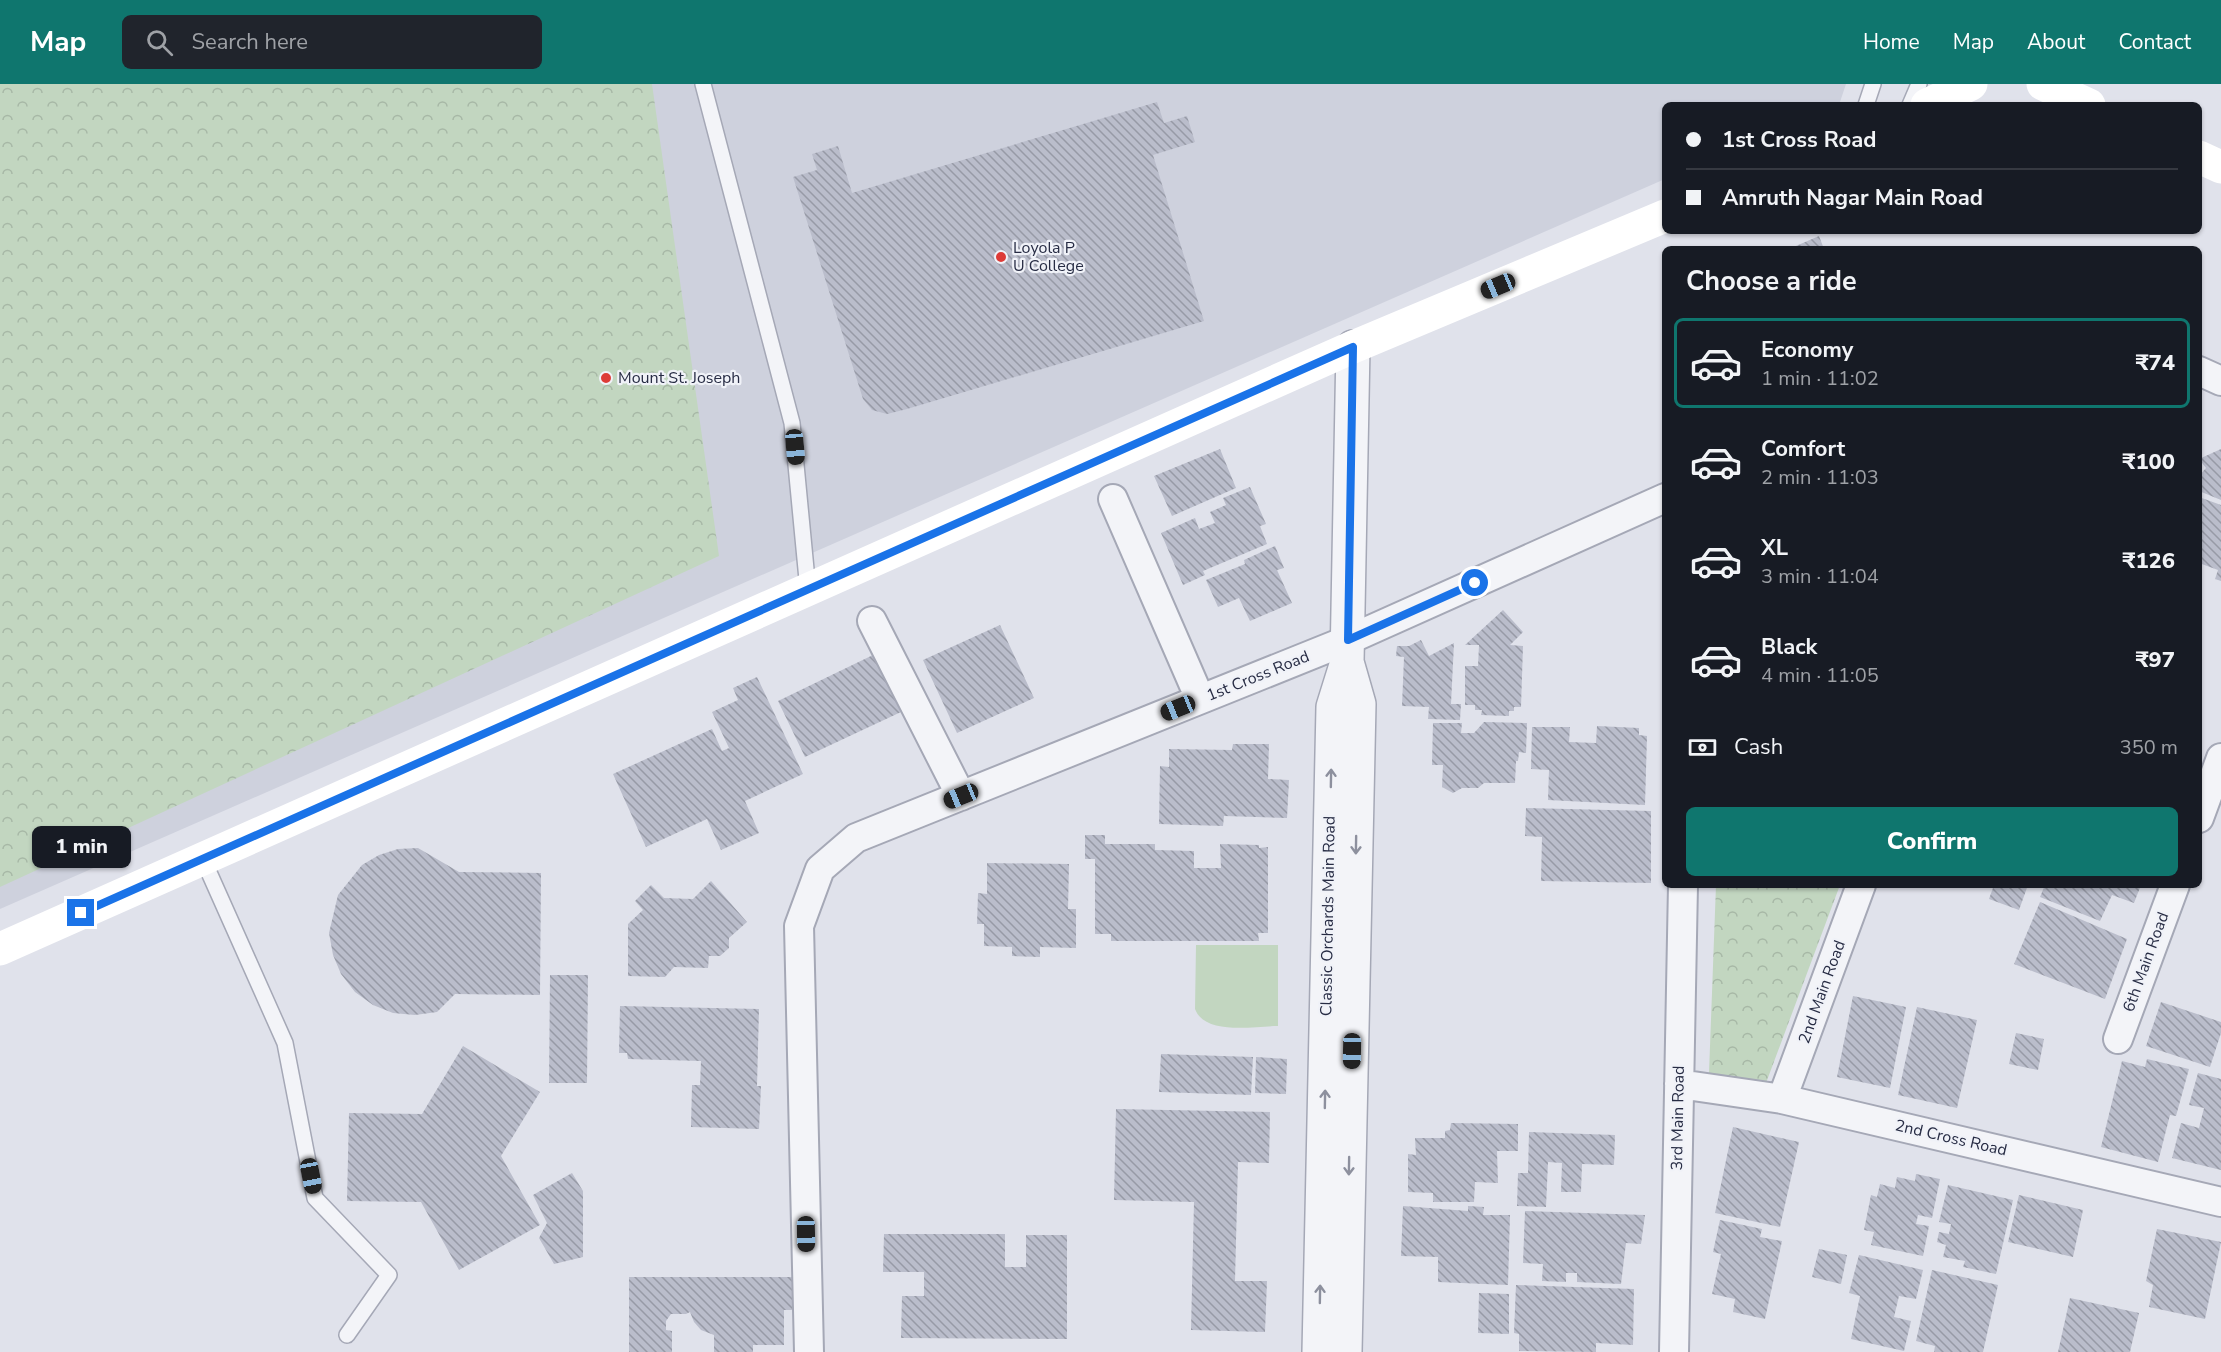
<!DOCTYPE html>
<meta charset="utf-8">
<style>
:root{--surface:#171b24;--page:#20242c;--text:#f1f3f6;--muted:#9ea1a6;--line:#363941;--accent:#0f766e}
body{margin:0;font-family:"Nunito Sans",sans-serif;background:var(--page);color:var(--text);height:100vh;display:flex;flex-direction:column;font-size:22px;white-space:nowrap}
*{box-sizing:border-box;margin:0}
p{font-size:20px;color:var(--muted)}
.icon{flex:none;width:33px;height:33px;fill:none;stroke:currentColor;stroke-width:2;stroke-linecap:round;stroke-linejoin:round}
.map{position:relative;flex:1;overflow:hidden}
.side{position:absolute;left:1662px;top:162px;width:540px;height:642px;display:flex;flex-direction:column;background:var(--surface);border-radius:9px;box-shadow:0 2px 4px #0004}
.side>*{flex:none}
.hud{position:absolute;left:1662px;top:18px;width:540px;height:132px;border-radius:9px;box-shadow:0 2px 4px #0004;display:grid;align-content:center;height:132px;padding:0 24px;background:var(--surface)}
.end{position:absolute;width:27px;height:27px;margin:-14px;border:8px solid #1a73e8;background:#fff;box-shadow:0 0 0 3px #fff}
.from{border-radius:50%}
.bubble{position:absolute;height:42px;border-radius:9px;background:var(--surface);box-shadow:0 2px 4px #0004;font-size:20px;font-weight:800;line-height:42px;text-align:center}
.car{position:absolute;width:18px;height:36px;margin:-18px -9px;border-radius:8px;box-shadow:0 0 4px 2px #0007;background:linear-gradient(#222 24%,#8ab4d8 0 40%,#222 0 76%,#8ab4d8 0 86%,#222 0)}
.hud b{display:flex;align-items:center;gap:21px;height:57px;font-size:22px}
.hud b+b{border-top:2px solid var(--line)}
.hud i{width:15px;height:15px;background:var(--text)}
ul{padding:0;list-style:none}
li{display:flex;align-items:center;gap:18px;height:90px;margin:0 12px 9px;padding:0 12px;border:3px solid transparent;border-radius:9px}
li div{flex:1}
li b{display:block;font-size:22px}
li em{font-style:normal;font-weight:800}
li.current{border-color:var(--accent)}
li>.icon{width:54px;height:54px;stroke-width:1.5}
h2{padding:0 24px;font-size:27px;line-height:72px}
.pay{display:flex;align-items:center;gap:15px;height:66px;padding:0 24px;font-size:22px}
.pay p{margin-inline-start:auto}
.cta{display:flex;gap:12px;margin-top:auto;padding:12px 24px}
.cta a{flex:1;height:69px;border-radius:9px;background:var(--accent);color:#fff;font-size:24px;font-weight:800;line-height:69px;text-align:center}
header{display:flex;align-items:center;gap:36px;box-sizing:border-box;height:84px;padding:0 30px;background:var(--accent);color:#fff}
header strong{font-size:28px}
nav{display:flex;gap:33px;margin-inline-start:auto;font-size:21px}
.search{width:420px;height:54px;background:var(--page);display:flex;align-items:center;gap:15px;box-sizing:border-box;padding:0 21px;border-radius:9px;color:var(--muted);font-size:22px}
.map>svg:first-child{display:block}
.built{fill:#ced1dd}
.grass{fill:#c2d6c0}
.park{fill:url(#park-crowns)}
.building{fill:url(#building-back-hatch)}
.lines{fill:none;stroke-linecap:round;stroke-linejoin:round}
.service-casing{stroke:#a5a8b6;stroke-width:18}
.minor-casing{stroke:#a5a8b6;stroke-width:32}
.tertiary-casing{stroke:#a5a8b6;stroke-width:36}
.service{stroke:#f3f4f8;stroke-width:15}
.minor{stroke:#f3f4f8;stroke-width:28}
.tertiary{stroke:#f3f4f8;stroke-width:33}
.secondary{stroke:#fff;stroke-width:33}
.oneway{stroke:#8d909e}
.route{stroke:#1a73e8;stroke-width:8}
.poi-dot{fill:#dd3b37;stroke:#f0f2f8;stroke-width:2}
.labels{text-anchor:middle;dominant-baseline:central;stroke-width:4.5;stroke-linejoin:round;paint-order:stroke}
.poi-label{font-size:16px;fill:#272c44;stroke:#f0f2f8;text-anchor:start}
.street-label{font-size:16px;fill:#272c44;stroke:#f0f2f8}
</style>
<header>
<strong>Map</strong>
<div class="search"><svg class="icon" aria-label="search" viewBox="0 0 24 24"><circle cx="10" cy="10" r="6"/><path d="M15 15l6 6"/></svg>Search here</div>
<nav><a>Home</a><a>Map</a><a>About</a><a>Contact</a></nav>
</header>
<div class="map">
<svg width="2221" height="1268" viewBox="0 0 2221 1268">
<defs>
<pattern id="park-crowns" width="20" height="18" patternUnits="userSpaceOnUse" patternTransform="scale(1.5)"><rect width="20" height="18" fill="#c2d6c0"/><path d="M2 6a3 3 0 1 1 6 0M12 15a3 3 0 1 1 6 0" fill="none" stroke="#a7b8a6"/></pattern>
<pattern id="building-back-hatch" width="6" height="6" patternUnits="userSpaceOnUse" patternTransform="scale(1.5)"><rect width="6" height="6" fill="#babdcb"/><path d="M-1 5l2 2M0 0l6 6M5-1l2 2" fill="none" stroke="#979aa6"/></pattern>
</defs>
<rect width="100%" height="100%" fill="#e0e2eb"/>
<path class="built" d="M0 0H1846L1840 18 1833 21H1665V95L0 825Z"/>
<path class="grass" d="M1196 861H1278V942C1255 942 1205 952 1195 925Z"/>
<path class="park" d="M0 0H652L719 472 0 803Z
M1716 801H1840L1766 999 1709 989Z"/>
<path class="building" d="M1157 18 1164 39 1187 32 1195 58 1153 71 1204 237 907 325 887 330 872 326 863 315 793 93 817 86 812 70 838 62 852 109Z
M1819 152 1824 165H1789Z
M1220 365 1236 404 1172 432 1154 392Z
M2221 365V416L2199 407V392L2206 384 2199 375Z
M1250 403 1266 440 1260 442 1267 460 1203 487 1205 491 1183 501 1161 449 1195 434 1199 445 1215 439 1210 428 1226 421 1223 414Z
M2199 413 2221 421V497L2215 495 2218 486 2199 479Z
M1275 462 1284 484 1277 486 1292 519 1250 537 1239 514 1218 523 1206 496 1245 480 1244 476Z
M1503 526 1523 548 1510 561 1523 562 1521 623H1514V627H1509V632L1481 631 1482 626H1475V621H1465V582H1478L1479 561H1465Z
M1000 541 1034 614 957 649 923 576Z
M1421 556 1429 572 1454 559 1451 620H1461L1460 636 1428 635 1429 623 1402 622 1404 573 1396 572 1397 562H1409Z
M873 571 901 628 805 673 778 617Z
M757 593 803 690 745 717 759 749 721 766 707 735 646 763 613 690 712 645 722 667 729 664 712 628 738 616 733 604Z
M1484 638 1527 639 1526 669 1519 668 1518 677H1516L1515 699H1484L1478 704H1462L1453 709 1442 703 1443 681H1432L1433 639H1462L1461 649H1474Z
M1597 642 1639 644V651L1647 652 1645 721 1548 716 1549 686 1531 685 1532 643H1570L1569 658 1596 659Z
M1233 660H1269L1268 695 1289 696 1287 734 1224 732 1223 742 1159 740 1160 682 1169 683V665L1232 666Z
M1526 724 1651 727V799L1541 797 1542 753 1525 752Z
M1085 751H1105V760H1155V766L1194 767V784H1221L1220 760 1259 761V764L1268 763V849H1258L1259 857H1111V850H1095V775H1085Z
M418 764 459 788 541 789 540 911 455 910 437 928 415 931 393 929 373 921 355 908 341 890 333 871 329 849 338 811 362 781 379 771 398 765Z
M987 779 1069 780 1068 825H1076V864L1040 863V873L1012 872V863L984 862V840H977L978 809 987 810Z
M711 797 747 838 729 854V864L720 872H709L708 884 674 883 665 893 628 892V840L643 826 635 817 651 801 664 814 693 815Z
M1994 801H2028L2019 826 1989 815Z
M2045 801H2141L2134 819 2112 811 2100 837 2040 813Z
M2040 818 2127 855 2105 915 2014 880Z
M550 891H588L587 999H549Z
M1853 912 1906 923 1890 1004 1837 993Z
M2161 918 2221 938V949L2210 983 2146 962Z
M620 922 759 925 757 1002H761L759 1045 691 1043 692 1001H700L701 977 628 975 627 969H619Z
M1917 923 1977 936 1957 1024 1898 1011Z
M2016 949 2044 955 2038 986 2009 980Z
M463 962 540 1008 501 1072 540 1141 459 1186 421 1118 347 1117 349 1029 422 1030Z
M1161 970 1253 973 1251 1011 1159 1008Z
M1256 973 1287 975 1286 1010 1255 1009Z
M2147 975 2189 985 2176 1032 2170 1031 2158 1078 2101 1063 2122 977 2145 983Z
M2198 989 2221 995V1086L2172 1074 2181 1039 2199 1044 2204 1024 2189 1021Z
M1116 1025 1270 1028 1269 1079 1238 1078 1235 1197H1267L1265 1248 1191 1246 1194 1118 1114 1116Z
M1451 1039 1518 1040V1067H1497L1498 1099 1475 1098 1474 1118H1433V1109L1408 1108V1070L1416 1071 1415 1054H1445V1047L1450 1046Z
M1733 1043 1799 1058 1780 1143 1715 1129Z
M1529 1048 1615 1051 1614 1081 1582 1080 1581 1108H1561L1562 1079 1548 1078 1546 1123 1517 1122 1518 1089H1528Z
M572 1089 583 1107V1173L554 1180 539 1154 547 1139 533 1111Z
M1916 1090 1940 1095 1932 1134 1918 1131 1916 1140 1929 1142 1923 1172 1871 1161 1874 1148 1864 1146 1871 1111 1877 1113 1880 1100 1895 1104 1897 1093 1915 1097Z
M1948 1101 2013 1116 1996 1190 1963 1183 1965 1177 1943 1173 1946 1161 1937 1158 1939 1148 1949 1150 1951 1140 1939 1138Z
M2019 1111 2083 1126 2073 1173 2008 1158Z
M1403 1122 1468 1127V1122L1484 1123 1483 1131H1510L1508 1201 1438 1198V1173L1401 1172Z
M1525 1127 1645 1131 1641 1160 1626 1159 1621 1200 1577 1198V1189H1566V1198L1542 1197 1543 1180 1523 1179Z
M1720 1136 1762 1145 1760 1153 1782 1157 1765 1235 1733 1228 1735 1215 1712 1210 1721 1170 1713 1168Z
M2157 1145 2221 1158 2205 1235 2149 1223 2153 1201 2146 1197Z
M884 1150H1005V1183H1026V1151H1067V1255L901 1254 902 1212H924V1188H883Z
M1819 1165 1847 1171 1841 1200 1812 1193Z
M1859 1171 1923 1186 1916 1215 1899 1212 1894 1233 1911 1237 1904 1267 1851 1255 1860 1212 1849 1209Z
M1932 1186 1998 1201 1983 1268H1934L1935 1262 1916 1257Z
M629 1193H794V1226H784V1261H753V1268H714V1251L701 1246 694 1238 690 1228 686 1230H671L666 1237V1246L672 1247V1268H629Z
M1516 1201 1634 1205 1633 1261 1596 1259V1268L1519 1267V1250L1514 1249Z
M1479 1209 1509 1210V1250L1478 1249Z
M2070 1214 2139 1229 2130 1268H2058Z"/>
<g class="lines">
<defs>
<path id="service" d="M703 0 792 339 808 506
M1866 21 1873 0
M1910 21 1919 0
M203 775 285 959 315 1114 389 1191 347 1251"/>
<path id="minor" d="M2199 287 2221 297
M1113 415 1200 615
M872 537 961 712
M2199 734 2221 674
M2118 955 2175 801
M1679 1000 1782 1015 2221 1118
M1782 1015 1861 801
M809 1268 799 842 820 785 856 754 1348 556 1665 414
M1674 1268 1683 801"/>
<path id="tertiary" d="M1319 1268 1333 623 1347 578 1353 263
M1345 1268 1359 620 1347 578"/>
</defs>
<use href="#service" class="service-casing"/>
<use href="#minor" class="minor-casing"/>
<use href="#tertiary" class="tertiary-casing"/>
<use href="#service" class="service"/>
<use href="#minor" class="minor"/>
<use href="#tertiary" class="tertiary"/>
<path class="secondary" d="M2043 0 2089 21
M1927 21 1971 0
M2199 73 2221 83
M0 865 1353 263 1665 132"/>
</g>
<defs><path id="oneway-shaft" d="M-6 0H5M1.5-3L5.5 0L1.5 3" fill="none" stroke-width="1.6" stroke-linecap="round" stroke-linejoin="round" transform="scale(1.5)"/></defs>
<g class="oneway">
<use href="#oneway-shaft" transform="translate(1331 694) rotate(-89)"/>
<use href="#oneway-shaft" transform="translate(1356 761) rotate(91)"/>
<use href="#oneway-shaft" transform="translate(1325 1015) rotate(-89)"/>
<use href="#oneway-shaft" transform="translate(1349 1082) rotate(91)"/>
<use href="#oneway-shaft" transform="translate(1320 1210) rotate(-89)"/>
</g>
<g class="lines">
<path class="route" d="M81 829 1353 263 1348 556 1475 499"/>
</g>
<g class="poi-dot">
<circle cx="1001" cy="173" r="6"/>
<circle cx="606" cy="294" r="6"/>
</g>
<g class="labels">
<g class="poi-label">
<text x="1013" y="164">Loyola P<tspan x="1013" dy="18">U College</tspan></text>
<text x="618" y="294">Mount St. Joseph</text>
</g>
<g class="street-label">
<text transform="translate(1258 592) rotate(-22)">1st Cross Road</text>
<text transform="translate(1328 832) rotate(-89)">Classic Orchards Main Road</text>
<text transform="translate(2146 878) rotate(-70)">6th Main Road</text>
<text transform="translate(1822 908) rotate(-70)">2nd Main Road</text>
<text transform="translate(1678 1034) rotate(-89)">3rd Main Road</text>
<text transform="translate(1951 1054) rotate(13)">2nd Cross Road</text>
</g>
</g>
</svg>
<i class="end from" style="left:1475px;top:499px"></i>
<i class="end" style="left:81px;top:829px"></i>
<div class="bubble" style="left:32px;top:742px;width:99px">1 min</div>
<i class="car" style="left:1498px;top:202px;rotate:247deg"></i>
<i class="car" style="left:795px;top:363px;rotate:175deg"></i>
<i class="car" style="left:1178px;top:624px;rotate:248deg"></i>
<i class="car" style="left:961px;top:712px;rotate:248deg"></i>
<i class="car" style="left:1352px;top:967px;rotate:181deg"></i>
<i class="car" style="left:311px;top:1092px;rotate:169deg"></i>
<i class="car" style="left:806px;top:1150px;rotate:179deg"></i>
<div class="hud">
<b><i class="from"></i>1st Cross Road</b>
<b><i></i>Amruth Nagar Main Road</b>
</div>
<section class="side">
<h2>Choose a ride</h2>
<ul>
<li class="current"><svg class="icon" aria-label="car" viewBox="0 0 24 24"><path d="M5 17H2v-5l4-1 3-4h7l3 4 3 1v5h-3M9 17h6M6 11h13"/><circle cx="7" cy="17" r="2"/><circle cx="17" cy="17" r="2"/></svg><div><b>Economy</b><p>1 min · 11:02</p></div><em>₹74</em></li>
<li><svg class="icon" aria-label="car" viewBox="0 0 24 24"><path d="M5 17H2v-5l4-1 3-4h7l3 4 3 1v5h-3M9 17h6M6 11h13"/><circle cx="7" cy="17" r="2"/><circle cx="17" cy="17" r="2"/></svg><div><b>Comfort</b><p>2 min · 11:03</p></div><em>₹100</em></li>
<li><svg class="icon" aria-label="car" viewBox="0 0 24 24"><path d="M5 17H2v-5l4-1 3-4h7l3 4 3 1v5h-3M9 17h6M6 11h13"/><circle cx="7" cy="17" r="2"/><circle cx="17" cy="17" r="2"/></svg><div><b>XL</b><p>3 min · 11:04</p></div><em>₹126</em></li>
<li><svg class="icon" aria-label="car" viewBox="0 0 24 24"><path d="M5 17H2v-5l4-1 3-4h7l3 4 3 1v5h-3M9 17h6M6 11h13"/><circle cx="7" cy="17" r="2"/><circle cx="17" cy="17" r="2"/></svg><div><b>Black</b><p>4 min · 11:05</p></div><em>₹97</em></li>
</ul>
<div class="pay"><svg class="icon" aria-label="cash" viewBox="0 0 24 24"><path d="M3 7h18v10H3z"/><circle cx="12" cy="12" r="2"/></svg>Cash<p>350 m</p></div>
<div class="cta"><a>Confirm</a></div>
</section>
</div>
